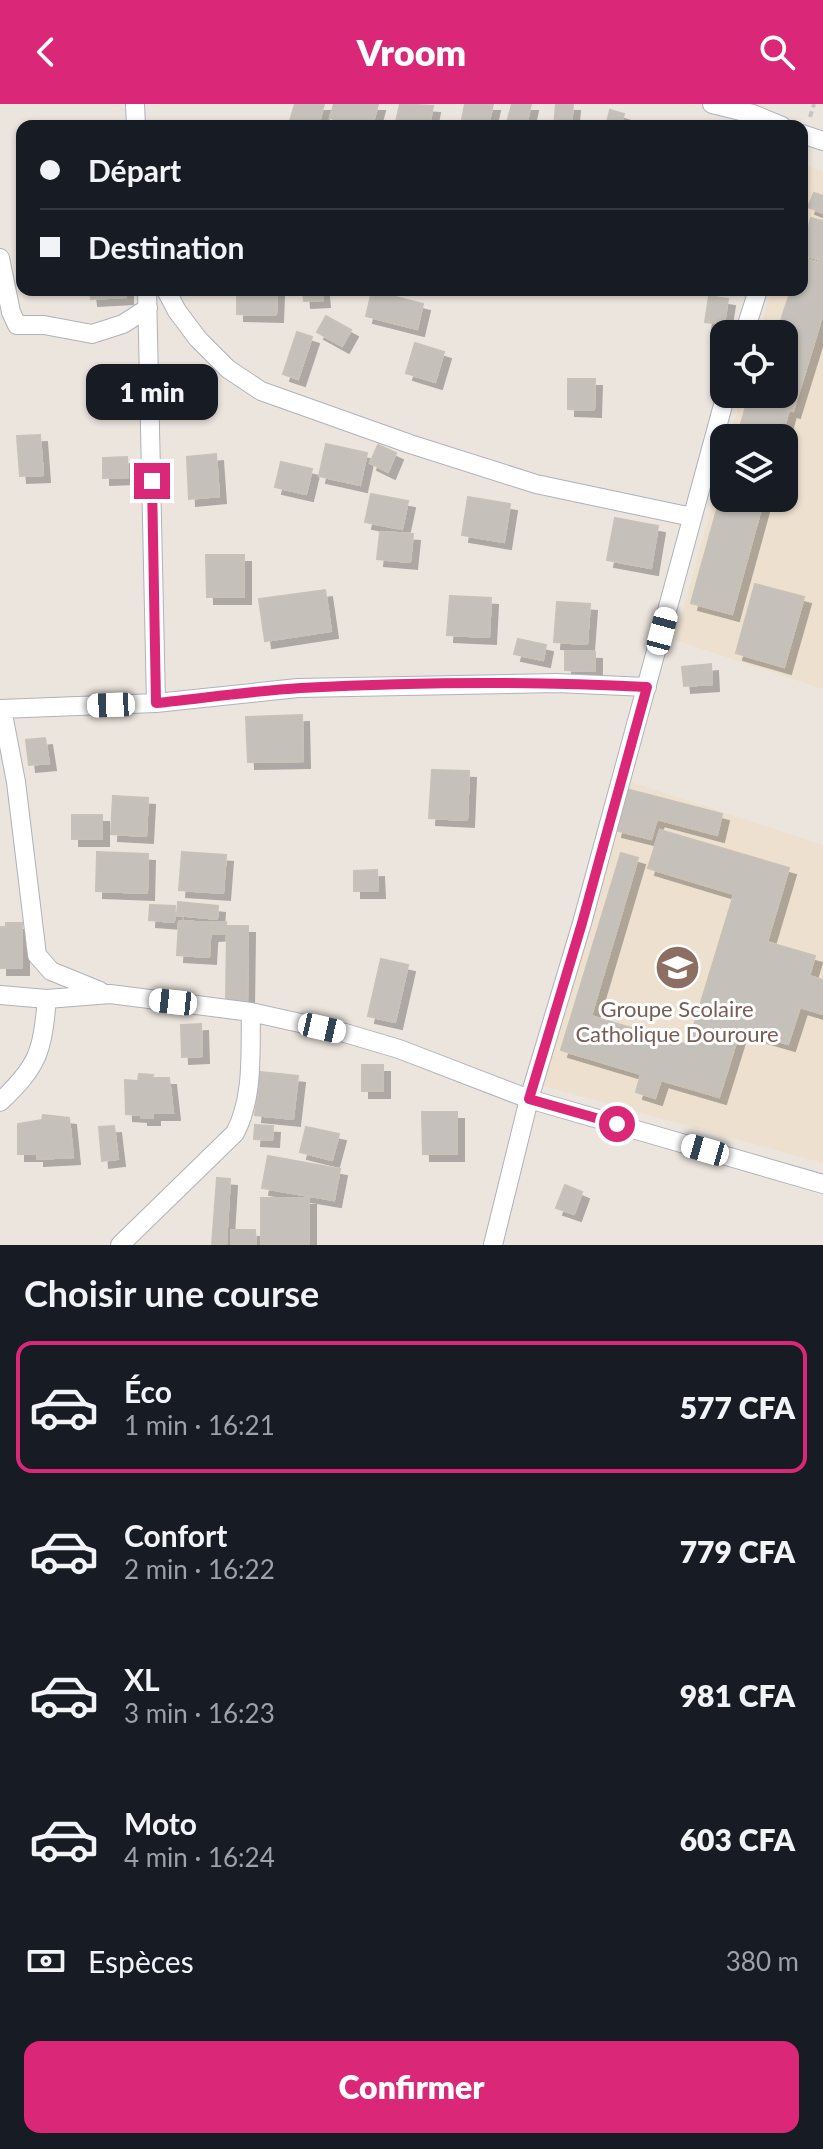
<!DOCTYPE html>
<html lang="fr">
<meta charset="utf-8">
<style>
:root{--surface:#171b24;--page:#242831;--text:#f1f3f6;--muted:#9ea1a6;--line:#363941;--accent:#db2777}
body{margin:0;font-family:Lato,sans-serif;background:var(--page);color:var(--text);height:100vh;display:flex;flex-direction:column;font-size:30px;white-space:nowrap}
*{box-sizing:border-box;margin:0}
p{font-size:26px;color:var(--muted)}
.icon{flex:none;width:44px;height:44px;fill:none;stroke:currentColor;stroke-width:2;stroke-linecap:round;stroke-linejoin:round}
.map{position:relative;height:1141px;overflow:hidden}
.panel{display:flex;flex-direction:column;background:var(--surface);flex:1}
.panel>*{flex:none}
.hud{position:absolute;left:16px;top:16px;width:792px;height:176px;border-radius:16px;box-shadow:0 2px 6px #0004;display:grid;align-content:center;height:176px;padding:0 24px;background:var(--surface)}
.controls{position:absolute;left:710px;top:216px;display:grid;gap:16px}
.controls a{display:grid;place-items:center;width:88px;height:88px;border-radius:16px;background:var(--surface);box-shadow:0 2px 6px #0004;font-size:40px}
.end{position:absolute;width:36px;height:36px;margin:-18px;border:10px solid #db2777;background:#fff;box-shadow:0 0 0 4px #fff}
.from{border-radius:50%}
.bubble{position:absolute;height:56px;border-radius:16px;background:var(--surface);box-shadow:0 2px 6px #0004;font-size:26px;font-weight:800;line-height:56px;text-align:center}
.car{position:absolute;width:24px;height:48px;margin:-24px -12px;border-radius:10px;box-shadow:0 0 6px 2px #0007;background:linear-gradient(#fff 24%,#345 0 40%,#fff 0 76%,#345 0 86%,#fff 0)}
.hud b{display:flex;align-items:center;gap:28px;height:76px;font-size:30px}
.hud b+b{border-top:2px solid var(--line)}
.hud i{width:20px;height:20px;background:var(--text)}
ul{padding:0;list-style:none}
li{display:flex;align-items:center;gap:24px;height:132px;margin:0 16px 12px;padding:0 8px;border:4px solid transparent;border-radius:16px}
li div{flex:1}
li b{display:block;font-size:30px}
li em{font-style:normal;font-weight:800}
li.selected{border-color:var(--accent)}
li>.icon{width:72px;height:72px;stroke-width:1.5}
h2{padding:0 24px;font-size:36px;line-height:96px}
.pay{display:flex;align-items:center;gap:20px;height:88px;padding:0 24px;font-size:30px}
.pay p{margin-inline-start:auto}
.primary-button{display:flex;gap:16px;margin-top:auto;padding:16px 24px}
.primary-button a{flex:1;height:92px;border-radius:16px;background:var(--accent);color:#fff;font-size:32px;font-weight:800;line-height:92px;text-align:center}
header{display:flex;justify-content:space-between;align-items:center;height:104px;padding:0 24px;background:var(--accent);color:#fff;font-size:36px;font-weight:800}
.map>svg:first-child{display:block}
.education{fill:#ede0cf}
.building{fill:#c5c0ba;stroke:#c8c1b8;stroke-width:2;filter:url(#shadow)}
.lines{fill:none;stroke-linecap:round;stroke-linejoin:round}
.minor-casing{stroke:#afb2bb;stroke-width:20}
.path{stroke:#c4c4c4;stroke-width:4;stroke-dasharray:6 4;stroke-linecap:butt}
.minor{stroke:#fff;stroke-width:18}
.route{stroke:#db2777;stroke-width:10}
.labels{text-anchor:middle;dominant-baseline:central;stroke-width:6;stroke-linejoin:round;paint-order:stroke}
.education-label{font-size:22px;fill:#785e54;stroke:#fff}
</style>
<header><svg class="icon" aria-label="back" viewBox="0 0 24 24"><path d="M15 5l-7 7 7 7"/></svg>Vroom<svg class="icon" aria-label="search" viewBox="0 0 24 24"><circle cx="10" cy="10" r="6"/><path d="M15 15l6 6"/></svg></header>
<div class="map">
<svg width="823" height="1141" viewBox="0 0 823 1141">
<defs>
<filter id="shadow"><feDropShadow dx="7" dy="7" stdDeviation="0" flood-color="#0004"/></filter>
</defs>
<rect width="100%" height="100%" fill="#ece5de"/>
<path class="education" d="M805 61 823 67V585L675 536 724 357V394H784V334H730L742 290H784V230H759L771 186H802V73Z
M631 678 823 741V1059L540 981Z"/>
<path class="building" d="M295 0H324L318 22 289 20Z
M334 0H378L372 22H360L330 14Z
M400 0 433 2 429 22H395Z
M465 0H493L488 22 461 21Z
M512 0H531L526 22H506Z
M556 0H573L571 22H554Z
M610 6 624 10 621 22H606Z
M814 89 823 92V109L808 103Z
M811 114 823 117V157L802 150Z
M802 154 823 160V211L820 219 784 207 791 186H802Z
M90 186H126V193L91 195Z
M237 186H277L276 211 237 210Z
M303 186H322L323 196 304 197Z
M372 187 423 200 417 225 366 212Z
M709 192 728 195 724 220 705 218Z
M784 207 820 219 811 249 784 240V230H777Z
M326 212 351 226 342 242 317 228Z
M297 228 312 233 298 275 283 270Z
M415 239 444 248 435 278 406 269Z
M784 240 811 249 793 307 756 295 758 290H784Z
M568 275H595L594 306 568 305Z
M748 295 789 306 781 334H737Z
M40 331 43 371 20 372 17 332Z
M326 340 367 349 360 381 319 372Z
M378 341 396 349 388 368 370 359Z
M216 350 219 392 189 395 187 353Z
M127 353 128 373 103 374V354Z
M281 358 312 365 306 390 275 383Z
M724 380V394H764L732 510 691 499Z
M371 390 408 397 402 425 365 418Z
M468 393 510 400 504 438 462 431Z
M615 414 658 422 651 464 607 456Z
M380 428 413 430 410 458 377 455Z
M206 451H244V493H207Z
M755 480 804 493 784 563 736 549Z
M325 486 331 527 265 537 259 495Z
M450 492 491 494 489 533 447 531Z
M557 498 590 500 587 540 554 538Z
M518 535 546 541 543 556 514 550Z
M565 547 595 548V567L565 566Z
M711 560 712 580 684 582 682 563Z
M302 611 303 657 248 658 246 613Z
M45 634 49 659 29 661 26 636Z
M432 666 469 667 467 716 429 714Z
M626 685 722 710 717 731 657 715 651 735 615 726Z
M113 692 148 694 146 732 111 730Z
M72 711H102V735H72Z
M660 726 789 764 767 838 815 852 809 872 823 876V910L800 903 788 940 740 926 719 993 661 976 655 994 636 988 641 970 561 946 621 749 638 754 591 912 688 941 734 790 648 764Z
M97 748 148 750 147 789 96 787Z
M182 748 226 751 223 789 179 786Z
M377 766 378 787H354V767Z
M178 798 218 802 217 815 177 811Z
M150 801 175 802 174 818 149 816Z
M179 817 211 819 209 853 177 851Z
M212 818H226L227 829 212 830Z
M6 819H22V864H0V823H6Z
M227 822H248L247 899 226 898Z
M381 855 408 861 395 918 368 912Z
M201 920 202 952 182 953 181 921Z
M362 961H383V987H362Z
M260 968 298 972 293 1015 255 1011Z
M139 970 153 971 152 974H169L173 1009H153V1014H141V1011L126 1010 125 976 138 977Z
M422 1008H457V1050H423Z
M43 1011 69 1014 73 1053 37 1055V1050H18V1020L42 1016Z
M255 1021 273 1022 272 1036 254 1035Z
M114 1022 118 1055 102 1057 99 1023Z
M306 1023 339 1030 332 1056 300 1048Z
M268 1052 340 1065 334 1096 262 1084Z
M217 1074 230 1075 226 1141H212Z
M565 1081 582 1088 574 1110 556 1104Z
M261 1094H309V1140H261Z
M231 1126H255L256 1141H231Z"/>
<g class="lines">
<defs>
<path id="minor" d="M135 0 136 22
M712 0 753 10 782 22
M802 30 823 37
M0 154 11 208 17 221H44L92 230 123 220 148 204
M147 186 156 599
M166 186 177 207 198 235 228 265 261 287 410 340 536 380 692 413
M744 230 758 186
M0 605 156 599 298 584 556 579 647 583
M2 605 16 678 37 851 51 867 100 887
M0 891 47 895 110 890 251 908 345 929 399 945 529 995 823 1080
M0 998C39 961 42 948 47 895
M120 1141 235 1029C254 993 250 948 251 908
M493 1141 529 995 582 819 726 290"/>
</defs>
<use href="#minor" class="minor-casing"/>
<path class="path" d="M810 13 814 0"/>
<use href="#minor" class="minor"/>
</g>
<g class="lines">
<path class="route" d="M152 377 156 599C204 594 253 587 301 584 416 578 532 577 647 583L582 819 529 995 617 1020"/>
</g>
<defs>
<symbol id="school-disc" viewBox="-11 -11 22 22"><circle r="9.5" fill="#8d6e63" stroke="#fff"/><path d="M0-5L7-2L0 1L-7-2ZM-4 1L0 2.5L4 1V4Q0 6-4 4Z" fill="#fff"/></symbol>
</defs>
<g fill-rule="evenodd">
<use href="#school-disc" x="652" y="838" width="51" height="51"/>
</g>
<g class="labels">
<g class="education-label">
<text x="677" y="904">Groupe Scolaire<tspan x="677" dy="25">Catholique Douroure</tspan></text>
</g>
</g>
</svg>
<div class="controls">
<a><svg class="icon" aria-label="locate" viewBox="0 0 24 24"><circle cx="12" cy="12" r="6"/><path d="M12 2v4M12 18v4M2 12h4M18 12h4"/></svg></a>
<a><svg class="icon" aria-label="layers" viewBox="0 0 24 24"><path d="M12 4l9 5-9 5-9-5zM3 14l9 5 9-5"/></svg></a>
</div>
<i class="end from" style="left:617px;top:1020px"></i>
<i class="end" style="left:152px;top:377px"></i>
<div class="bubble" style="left:86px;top:260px;width:132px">1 min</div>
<i class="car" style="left:662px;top:527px;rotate:15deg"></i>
<i class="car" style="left:111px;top:601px;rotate:268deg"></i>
<i class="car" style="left:173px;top:898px;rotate:276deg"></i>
<i class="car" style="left:322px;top:924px;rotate:103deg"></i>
<i class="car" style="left:705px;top:1046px;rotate:286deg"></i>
<div class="hud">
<b><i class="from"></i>Départ</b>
<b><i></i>Destination</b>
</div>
</div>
<section class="panel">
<h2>Choisir une course</h2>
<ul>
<li class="selected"><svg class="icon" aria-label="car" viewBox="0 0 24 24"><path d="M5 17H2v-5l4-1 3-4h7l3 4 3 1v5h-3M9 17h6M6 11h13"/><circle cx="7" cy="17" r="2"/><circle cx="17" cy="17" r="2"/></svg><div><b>Éco</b><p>1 min · 16:21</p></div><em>577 CFA</em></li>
<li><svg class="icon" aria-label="car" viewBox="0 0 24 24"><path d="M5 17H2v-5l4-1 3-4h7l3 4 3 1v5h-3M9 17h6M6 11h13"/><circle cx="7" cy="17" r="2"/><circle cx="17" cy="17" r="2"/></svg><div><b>Confort</b><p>2 min · 16:22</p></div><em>779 CFA</em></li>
<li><svg class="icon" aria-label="car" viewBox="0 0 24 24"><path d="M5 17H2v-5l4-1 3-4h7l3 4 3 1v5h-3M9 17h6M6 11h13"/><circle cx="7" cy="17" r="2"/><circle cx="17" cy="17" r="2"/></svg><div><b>XL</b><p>3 min · 16:23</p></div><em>981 CFA</em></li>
<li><svg class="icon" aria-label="car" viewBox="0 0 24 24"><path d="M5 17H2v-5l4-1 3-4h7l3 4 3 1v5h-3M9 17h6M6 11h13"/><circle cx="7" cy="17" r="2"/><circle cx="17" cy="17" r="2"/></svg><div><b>Moto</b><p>4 min · 16:24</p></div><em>603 CFA</em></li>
</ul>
<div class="pay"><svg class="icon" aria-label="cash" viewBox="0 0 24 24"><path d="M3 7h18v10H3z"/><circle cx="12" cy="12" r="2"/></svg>Espèces<p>380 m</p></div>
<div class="primary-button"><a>Confirmer</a></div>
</section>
